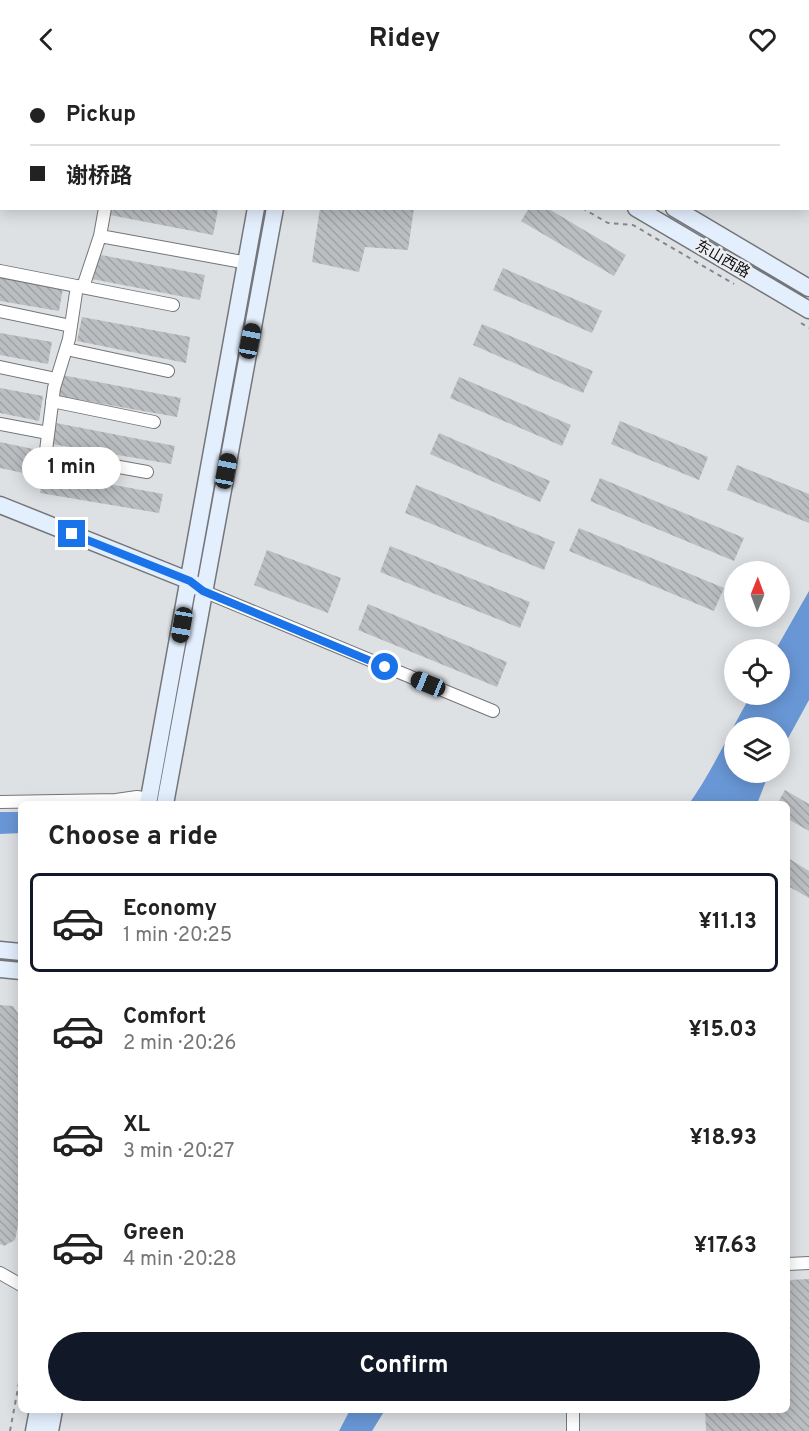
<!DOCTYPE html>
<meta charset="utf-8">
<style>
:root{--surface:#fff;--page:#f2f2f2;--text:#222;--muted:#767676;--line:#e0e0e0;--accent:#111827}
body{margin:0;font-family:Overpass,"Noto Sans SC",sans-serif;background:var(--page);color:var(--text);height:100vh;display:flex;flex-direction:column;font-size:22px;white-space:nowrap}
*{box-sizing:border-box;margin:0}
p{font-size:20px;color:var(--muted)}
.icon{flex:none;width:33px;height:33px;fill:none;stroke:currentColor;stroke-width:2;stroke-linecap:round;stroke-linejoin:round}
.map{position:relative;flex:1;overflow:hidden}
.details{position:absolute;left:18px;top:723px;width:772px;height:612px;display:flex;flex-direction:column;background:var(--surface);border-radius:9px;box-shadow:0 3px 15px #0003}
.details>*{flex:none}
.guide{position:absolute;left:0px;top:0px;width:810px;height:132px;box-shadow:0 3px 15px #0003;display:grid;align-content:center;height:132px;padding:0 30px;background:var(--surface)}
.needle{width:39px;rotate:1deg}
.controls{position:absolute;left:724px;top:483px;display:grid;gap:12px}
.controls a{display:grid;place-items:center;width:66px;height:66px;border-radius:50%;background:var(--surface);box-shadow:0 3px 15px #0003;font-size:30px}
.end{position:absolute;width:27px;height:27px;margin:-14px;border:8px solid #1a73e8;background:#fff;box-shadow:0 0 0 3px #fff}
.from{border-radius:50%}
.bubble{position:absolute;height:42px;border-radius:21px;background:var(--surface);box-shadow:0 3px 15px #0003;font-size:20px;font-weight:700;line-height:42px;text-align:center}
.car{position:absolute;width:18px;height:36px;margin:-18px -9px;border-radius:8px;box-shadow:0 0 4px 2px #0007;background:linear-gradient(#222 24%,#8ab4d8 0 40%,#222 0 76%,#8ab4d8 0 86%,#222 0)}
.guide b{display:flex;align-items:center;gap:21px;height:57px;font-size:22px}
.guide b+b{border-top:2px solid var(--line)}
.guide i{width:15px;height:15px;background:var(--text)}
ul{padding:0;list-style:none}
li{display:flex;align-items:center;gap:18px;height:99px;margin:0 12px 9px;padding:0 18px;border:3px solid transparent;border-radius:9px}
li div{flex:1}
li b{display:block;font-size:22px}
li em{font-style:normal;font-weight:700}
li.on{border-color:var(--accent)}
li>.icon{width:54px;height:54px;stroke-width:1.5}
h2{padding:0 30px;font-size:27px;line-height:72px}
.action{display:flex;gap:12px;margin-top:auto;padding:12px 30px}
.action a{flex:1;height:69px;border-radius:36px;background:var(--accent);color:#fff;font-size:24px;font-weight:700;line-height:69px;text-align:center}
header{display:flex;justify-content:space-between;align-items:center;height:78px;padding:0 30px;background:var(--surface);font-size:27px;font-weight:700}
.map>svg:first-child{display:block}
.water{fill:#6997d6}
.building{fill:url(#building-back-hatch)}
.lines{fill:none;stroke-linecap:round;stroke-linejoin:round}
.street-casing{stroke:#747679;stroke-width:14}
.secondary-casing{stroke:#747679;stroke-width:19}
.path{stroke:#85878a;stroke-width:2;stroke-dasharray:4.5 4.5;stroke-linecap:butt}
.street{stroke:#fff;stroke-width:12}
.secondary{stroke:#e4effe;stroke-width:16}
.route{stroke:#1a73e8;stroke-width:8}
.labels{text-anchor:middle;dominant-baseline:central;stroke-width:4.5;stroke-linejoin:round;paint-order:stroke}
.street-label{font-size:15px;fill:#0e0f10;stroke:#eceef2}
</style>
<header><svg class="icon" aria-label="back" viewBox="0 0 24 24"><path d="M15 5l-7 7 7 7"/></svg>Ridey<svg class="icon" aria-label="heart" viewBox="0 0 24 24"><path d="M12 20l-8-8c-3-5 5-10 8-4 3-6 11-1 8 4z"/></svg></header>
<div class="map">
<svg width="809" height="1353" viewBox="0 0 809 1353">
<defs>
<pattern id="building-back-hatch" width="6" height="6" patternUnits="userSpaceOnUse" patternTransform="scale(1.5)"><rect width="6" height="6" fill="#bbbec1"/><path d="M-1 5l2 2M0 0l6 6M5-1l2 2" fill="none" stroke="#a0a2a5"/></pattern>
</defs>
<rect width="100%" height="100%" fill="#dee1e4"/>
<path class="water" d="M809 513V622L780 675V650H735V694L769 695 757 726H689C713 692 730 653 751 617L780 616V572L776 571Z
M0 734H21V755L0 756Z
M350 1332H385L372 1353H339Z"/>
<path class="building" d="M106 130H211L218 132 213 157 105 136Z
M320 130H414L408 172 365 169 359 194 312 184Z
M529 130H547L626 177 614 198 521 143Z
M96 176 205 197 200 222 92 201Z
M503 190 602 233 592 255 493 212Z
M0 199 63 210 59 233 0 223Z
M82 239 190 259 186 285 77 263Z
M482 246 593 293 583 315 473 267Z
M0 255 52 264 48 286 0 277Z
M62 297 181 320 177 339 58 318Z
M459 299 571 347 562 368 450 320Z
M0 310 43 318 39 343 0 335Z
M620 343 708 379 699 402 611 366Z
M56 345 175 368 171 386 52 366Z
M439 355 550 403 540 424 430 376Z
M0 364 33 371 28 396 0 390Z
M737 387 809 416V445L727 412Z
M44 394 163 416 159 435 40 415Z
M600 400 744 460 734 483 590 423Z
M416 407 555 464 544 492 405 435Z
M579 450 724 510 714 533 569 473Z
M390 468 530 524 520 550 380 494Z
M267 472 341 500 328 535 254 507Z
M368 526 507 584 497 609 358 552Z
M785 712 809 726V753L788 741V726H777Z
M788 780 809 793V820L788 808Z
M0 927 13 928 21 940V1132L15 1162 4 1168 0 1166Z
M809 1201V1353H706L705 1332H788V1202Z"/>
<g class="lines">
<defs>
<path id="street" d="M82 0V2
M0 30 2 31
M100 158 248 185
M0 193 173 227
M83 209 100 158 105 130
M0 233 71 248
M66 271 168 293
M0 289 56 301
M52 323 154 344
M0 346 48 355
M47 376 147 394
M42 404 54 310 69 261 77 208
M203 513 493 633
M0 724 116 722 137 719 149 721
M788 1186 809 1185
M0 1195 21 1207
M573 1332V1353"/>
<path id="secondary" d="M406 0 408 2
M452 0 455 2
M275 2V0
M298 2 299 0
M636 130 809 232
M674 130 809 210
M0 427 190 503 198 509
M148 726 256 130
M165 726 275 130
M0 872 21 874
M0 891 21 893
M34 1353 38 1332
M50 1353 54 1332"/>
</defs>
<use href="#street" class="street-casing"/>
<use href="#secondary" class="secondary-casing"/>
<path class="path" d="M378 0 381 2
M582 130 608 145 633 147 734 206
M801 245 809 250
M10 1353 21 1294"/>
<use href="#street" class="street"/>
<use href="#secondary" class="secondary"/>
</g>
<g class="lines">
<path class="route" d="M72 456 190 503 203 513 385 589"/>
</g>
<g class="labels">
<g class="street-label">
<text transform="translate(722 182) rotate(30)">东山西路</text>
</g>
</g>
</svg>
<div class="controls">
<a><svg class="needle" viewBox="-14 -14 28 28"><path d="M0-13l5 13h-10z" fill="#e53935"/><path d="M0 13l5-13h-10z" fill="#767676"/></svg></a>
<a><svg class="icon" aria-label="locate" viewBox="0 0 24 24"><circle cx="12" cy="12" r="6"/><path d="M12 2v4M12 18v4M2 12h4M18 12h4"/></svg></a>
<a><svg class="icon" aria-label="layers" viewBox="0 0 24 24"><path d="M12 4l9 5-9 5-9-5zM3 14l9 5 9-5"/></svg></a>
</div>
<i class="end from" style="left:385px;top:589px"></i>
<i class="end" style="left:72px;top:456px"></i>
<div class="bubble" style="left:22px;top:369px;width:99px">1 min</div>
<i class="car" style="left:250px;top:263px;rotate:11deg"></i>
<i class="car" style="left:226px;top:393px;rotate:11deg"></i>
<i class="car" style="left:182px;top:547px;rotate:190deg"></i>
<i class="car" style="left:428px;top:606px;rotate:292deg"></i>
<div class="guide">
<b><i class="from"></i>Pickup</b>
<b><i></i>谢桥路</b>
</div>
<section class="details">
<h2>Choose a ride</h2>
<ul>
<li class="on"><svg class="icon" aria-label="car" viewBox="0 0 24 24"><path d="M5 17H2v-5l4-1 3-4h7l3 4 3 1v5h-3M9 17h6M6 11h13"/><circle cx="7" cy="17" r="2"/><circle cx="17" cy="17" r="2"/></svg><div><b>Economy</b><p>1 min · 20:25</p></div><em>¥11.13</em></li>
<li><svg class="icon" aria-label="car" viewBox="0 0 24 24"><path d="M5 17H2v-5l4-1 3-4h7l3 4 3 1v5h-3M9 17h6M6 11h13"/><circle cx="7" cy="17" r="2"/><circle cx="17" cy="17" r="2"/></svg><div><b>Comfort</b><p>2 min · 20:26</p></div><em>¥15.03</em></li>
<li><svg class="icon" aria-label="car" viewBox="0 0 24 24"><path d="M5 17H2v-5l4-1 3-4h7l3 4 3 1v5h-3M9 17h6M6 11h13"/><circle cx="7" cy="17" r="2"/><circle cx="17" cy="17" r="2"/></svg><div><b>XL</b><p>3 min · 20:27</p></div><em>¥18.93</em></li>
<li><svg class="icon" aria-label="car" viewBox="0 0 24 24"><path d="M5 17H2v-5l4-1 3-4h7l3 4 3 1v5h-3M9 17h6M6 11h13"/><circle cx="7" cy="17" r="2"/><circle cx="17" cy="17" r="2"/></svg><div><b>Green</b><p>4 min · 20:28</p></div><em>¥17.63</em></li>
</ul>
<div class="action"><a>Confirm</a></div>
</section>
</div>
